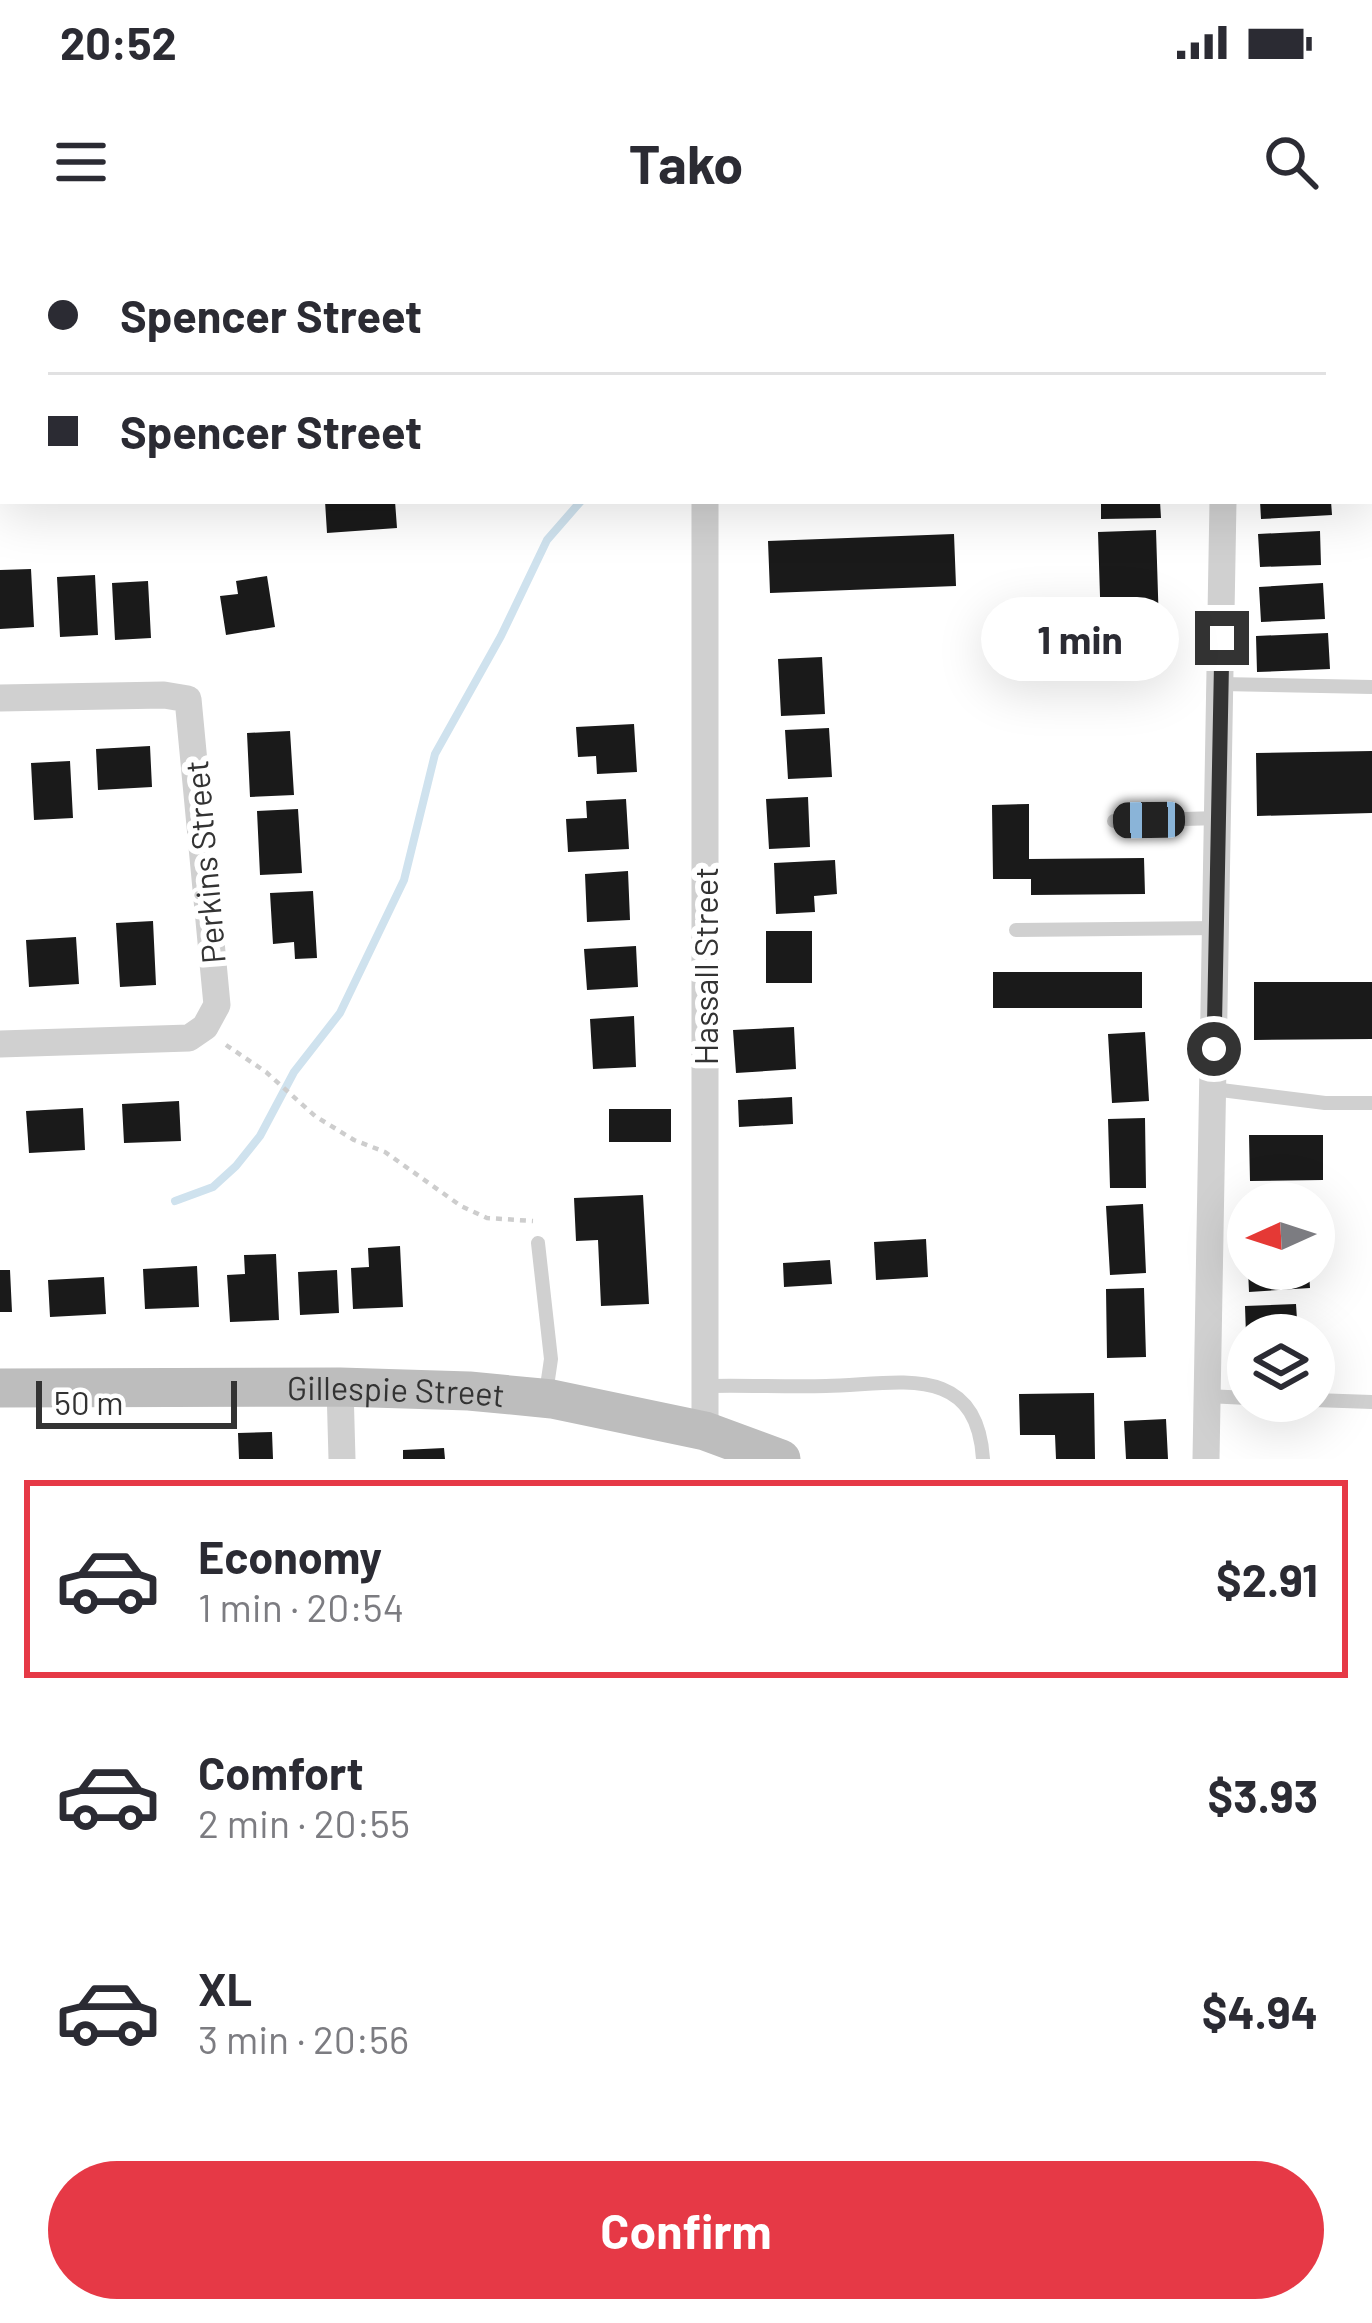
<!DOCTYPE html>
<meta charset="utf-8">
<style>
:root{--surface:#fff;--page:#f2f2f3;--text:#2b2b33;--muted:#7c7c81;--line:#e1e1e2;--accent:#e63946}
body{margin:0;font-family:Barlow,sans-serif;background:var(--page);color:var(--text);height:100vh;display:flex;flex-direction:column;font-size:45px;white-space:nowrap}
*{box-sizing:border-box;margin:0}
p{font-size:39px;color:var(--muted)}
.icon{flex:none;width:66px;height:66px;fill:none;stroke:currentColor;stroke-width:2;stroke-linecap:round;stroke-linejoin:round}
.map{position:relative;height:1219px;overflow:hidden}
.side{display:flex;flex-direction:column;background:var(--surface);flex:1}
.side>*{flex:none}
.top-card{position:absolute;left:0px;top:0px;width:1374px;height:264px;box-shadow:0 12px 48px #0002;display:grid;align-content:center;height:264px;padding:0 48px;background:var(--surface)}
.needle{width:78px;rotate:267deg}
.fabs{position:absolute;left:1227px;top:942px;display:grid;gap:24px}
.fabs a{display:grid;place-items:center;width:108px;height:108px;border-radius:50%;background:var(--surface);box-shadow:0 12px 48px #0002;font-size:60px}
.scale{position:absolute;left:36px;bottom:30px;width:201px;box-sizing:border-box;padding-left:12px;border:6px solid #333;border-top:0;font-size:33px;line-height:42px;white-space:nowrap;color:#333;-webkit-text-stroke:9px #fff;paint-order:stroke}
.end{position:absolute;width:54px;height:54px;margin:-27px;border:15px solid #333;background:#fff;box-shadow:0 0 0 6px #fff}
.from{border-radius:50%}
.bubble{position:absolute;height:84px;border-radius:42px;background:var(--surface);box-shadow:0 12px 48px #0002;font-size:39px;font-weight:700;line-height:84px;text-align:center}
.car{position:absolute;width:36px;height:72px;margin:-36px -18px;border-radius:15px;box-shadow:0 0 9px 3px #0007;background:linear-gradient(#222 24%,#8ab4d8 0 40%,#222 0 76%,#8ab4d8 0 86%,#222 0)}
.top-card b{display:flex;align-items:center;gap:42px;height:114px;font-size:45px}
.top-card b+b{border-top:3px solid var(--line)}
.top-card i{width:30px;height:30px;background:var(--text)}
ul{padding:21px 0 0;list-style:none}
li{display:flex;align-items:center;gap:36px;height:198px;margin:0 24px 18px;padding:0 24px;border:6px solid transparent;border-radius:0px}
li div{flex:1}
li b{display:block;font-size:45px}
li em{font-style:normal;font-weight:700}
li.on{border-color:var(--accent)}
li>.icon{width:108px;height:108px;stroke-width:1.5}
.action{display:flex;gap:24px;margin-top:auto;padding:24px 48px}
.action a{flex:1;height:138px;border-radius:72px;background:var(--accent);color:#fff;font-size:48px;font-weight:700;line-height:138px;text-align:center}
.status{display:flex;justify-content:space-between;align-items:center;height:84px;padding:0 60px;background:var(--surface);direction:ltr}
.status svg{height:33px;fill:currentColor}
header{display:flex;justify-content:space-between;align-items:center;height:156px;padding:0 48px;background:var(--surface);font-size:54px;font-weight:700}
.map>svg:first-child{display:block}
.green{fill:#e6ecdf}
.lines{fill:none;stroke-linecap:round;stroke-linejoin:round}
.stream{stroke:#cfe2ee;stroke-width:8}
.building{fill:#1a1a1a}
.path{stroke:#cdcdcd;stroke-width:4.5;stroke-dasharray:6 6;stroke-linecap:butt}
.lane{stroke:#d0d0d0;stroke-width:14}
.street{stroke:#d0d0d0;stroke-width:27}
.secondary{stroke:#bdbdbd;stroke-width:39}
.route{stroke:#333;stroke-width:15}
.labels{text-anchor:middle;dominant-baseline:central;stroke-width:12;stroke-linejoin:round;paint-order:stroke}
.street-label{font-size:33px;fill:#333;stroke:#fff}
</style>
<div class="status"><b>20:52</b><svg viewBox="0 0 49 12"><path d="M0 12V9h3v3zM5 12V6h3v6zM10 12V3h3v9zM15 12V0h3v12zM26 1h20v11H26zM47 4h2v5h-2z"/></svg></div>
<header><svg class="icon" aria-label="menu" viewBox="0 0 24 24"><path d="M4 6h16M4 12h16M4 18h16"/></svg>Tako<svg class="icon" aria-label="search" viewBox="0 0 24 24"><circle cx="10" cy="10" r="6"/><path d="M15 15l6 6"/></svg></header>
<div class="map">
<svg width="1372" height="1219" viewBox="0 0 1372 1219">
<rect width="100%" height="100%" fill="#fff"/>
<path class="green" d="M0 0H969L3 3 0 90Z"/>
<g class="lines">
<path class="stream" d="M812 3 814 0
M175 961 213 947 236 926 260 896 294 832 340 773 404 640 435 514 501 396 547 300 581 261"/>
</g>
<path class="building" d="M325 261H395L397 288 327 293Z
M1101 261H1160L1161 278 1101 279Z
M1260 261H1331L1332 275 1261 279Z
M1156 290 1160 419 1102 421 1098 292Z
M1320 291 1321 325 1260 327 1258 294Z
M954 294 956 346 770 353 768 301Z
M31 329 34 387 0 389V330Z
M95 335 98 395 60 397 57 337Z
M267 336 275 387 226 395 220 356 238 354 236 341Z
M148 341 151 398 115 400 112 343Z
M1323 343 1325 379 1261 382 1259 347Z
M1328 393 1330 429 1257 432 1256 396Z
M822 417 825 474 781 476 778 419Z
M634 484 637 532 597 534 596 516 578 517 576 487Z
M829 488 832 537 788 539 785 490Z
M290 491 294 555 250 557 247 493Z
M150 506 152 547 98 550 96 509Z
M1372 511V573L1257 576 1256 513Z
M70 521 73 578 34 580 31 523Z
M808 557 810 607 769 609 766 559Z
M626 559 629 609 568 612 566 579 587 578 586 561Z
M1029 564V619L1144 618 1145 654 1031 655V639H993L992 565Z
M298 569 302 633 260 635 257 571Z
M835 620 837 654 814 656 815 672 776 674 774 623Z
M628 631 630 680 587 682 585 634Z
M313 651 317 718 295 719 294 702 273 704 270 653Z
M153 681 156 745 120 747 116 683Z
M766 691H812V743H766Z
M76 697 79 744 29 747 26 700Z
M636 706 638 747 587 750 584 709Z
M993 732H1142V768H993Z
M1254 742H1372V799L1254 800Z
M634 776 636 827 593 829 590 779Z
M794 787 796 829 736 833 733 790Z
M1145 792 1149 861 1112 863 1108 794Z
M792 857 793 884 739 887 738 860Z
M179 861 181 901 124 903 122 864Z
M83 868 85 910 29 913 26 871Z
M609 869H671V902H609Z
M1145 878 1146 948H1110L1108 879Z
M1249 895H1323V940L1250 941Z
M1304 952V963H1247L1246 955Z
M643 955 649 1064 601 1066 598 1000 576 1001 574 958Z
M1143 964 1146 1033 1110 1035 1106 966Z
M926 999 928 1037 876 1040 874 1002Z
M400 1006 403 1067 353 1069 351 1028 369 1027 368 1008Z
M276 1014 279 1080 230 1082 227 1035 245 1034 244 1015Z
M830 1020 832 1044 784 1047 783 1023Z
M197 1026 199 1067 145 1069 143 1029Z
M1248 1029H1309L1310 1048 1249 1052Z
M0 1030H10L12 1072H0Z
M337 1030 339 1073 300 1075 298 1032Z
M104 1037 106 1074 50 1077 48 1040Z
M1144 1048 1146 1117 1107 1118 1106 1049Z
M1296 1064 1298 1095H1246L1245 1066Z
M1314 1111H1319L1320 1145H1314Z
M1094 1153 1095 1219H1056L1055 1195H1020L1019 1154Z
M1166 1179 1168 1219H1126L1124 1181Z
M272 1192 273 1219H239L238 1193Z
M444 1208 445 1219H403V1210Z"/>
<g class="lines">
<path class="path" d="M670 0 674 3
M456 3 457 0
M226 805 266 832 315 876 354 900 385 912 461 966 487 978 533 981"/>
<path class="lane" d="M68 3 124 0
M0 7H3
M1221 444 1372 447
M1114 581 1219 578
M1016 690 1219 688
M1213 849 1325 863H1372
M538 1003 551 1119 546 1153
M705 1146C746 1145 786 1147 826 1146 895 1145 977 1120 983 1219
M1207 1156 1248 1158
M1314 1160 1372 1162"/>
<path class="street" d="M1226 3V0
M0 113H3
M1371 132H1372
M705 261V1191
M0 458 164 455 188 459 217 765 205 787 189 798 0 804
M340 1147 342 1219
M1206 1219 1223 261"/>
<path class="secondary" id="s1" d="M0 1148 340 1147 469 1151 552 1159 705 1191 781 1219"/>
</g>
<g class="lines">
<path class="route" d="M1214 809 1222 398"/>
</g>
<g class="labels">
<g class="street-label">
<text transform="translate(204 622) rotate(-95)">Perkins Street</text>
<text transform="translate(705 726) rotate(-90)">Hassall Street</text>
<text stroke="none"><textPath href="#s1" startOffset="396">Gillespie Street</textPath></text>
</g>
</g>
</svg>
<div class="fabs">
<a><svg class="needle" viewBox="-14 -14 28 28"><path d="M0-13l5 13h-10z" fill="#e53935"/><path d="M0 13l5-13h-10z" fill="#7c7c81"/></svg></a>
<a><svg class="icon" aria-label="layers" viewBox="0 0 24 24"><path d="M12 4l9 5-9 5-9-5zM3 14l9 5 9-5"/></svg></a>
</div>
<div class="scale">50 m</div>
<i class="end from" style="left:1214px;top:809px"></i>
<i class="end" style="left:1222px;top:398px"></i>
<div class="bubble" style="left:981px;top:357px;width:198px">1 min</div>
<i class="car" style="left:1149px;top:580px;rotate:269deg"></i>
<div class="top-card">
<b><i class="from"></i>Spencer Street</b>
<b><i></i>Spencer Street</b>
</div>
</div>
<section class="side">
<ul>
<li class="on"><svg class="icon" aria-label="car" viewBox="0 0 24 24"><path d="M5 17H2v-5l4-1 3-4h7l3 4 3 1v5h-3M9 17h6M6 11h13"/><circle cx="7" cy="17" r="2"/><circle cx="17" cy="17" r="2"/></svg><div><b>Economy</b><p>1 min · 20:54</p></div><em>$2.91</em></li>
<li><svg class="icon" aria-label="car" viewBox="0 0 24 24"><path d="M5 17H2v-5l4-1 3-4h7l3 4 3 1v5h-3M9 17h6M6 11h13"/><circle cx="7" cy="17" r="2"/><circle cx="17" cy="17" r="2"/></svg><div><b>Comfort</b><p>2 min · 20:55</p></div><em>$3.93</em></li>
<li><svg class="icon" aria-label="car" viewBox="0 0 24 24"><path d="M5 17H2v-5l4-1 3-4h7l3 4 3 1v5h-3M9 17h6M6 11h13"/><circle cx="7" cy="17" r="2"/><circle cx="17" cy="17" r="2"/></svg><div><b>XL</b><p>3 min · 20:56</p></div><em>$4.94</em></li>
</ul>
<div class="action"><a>Confirm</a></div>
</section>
